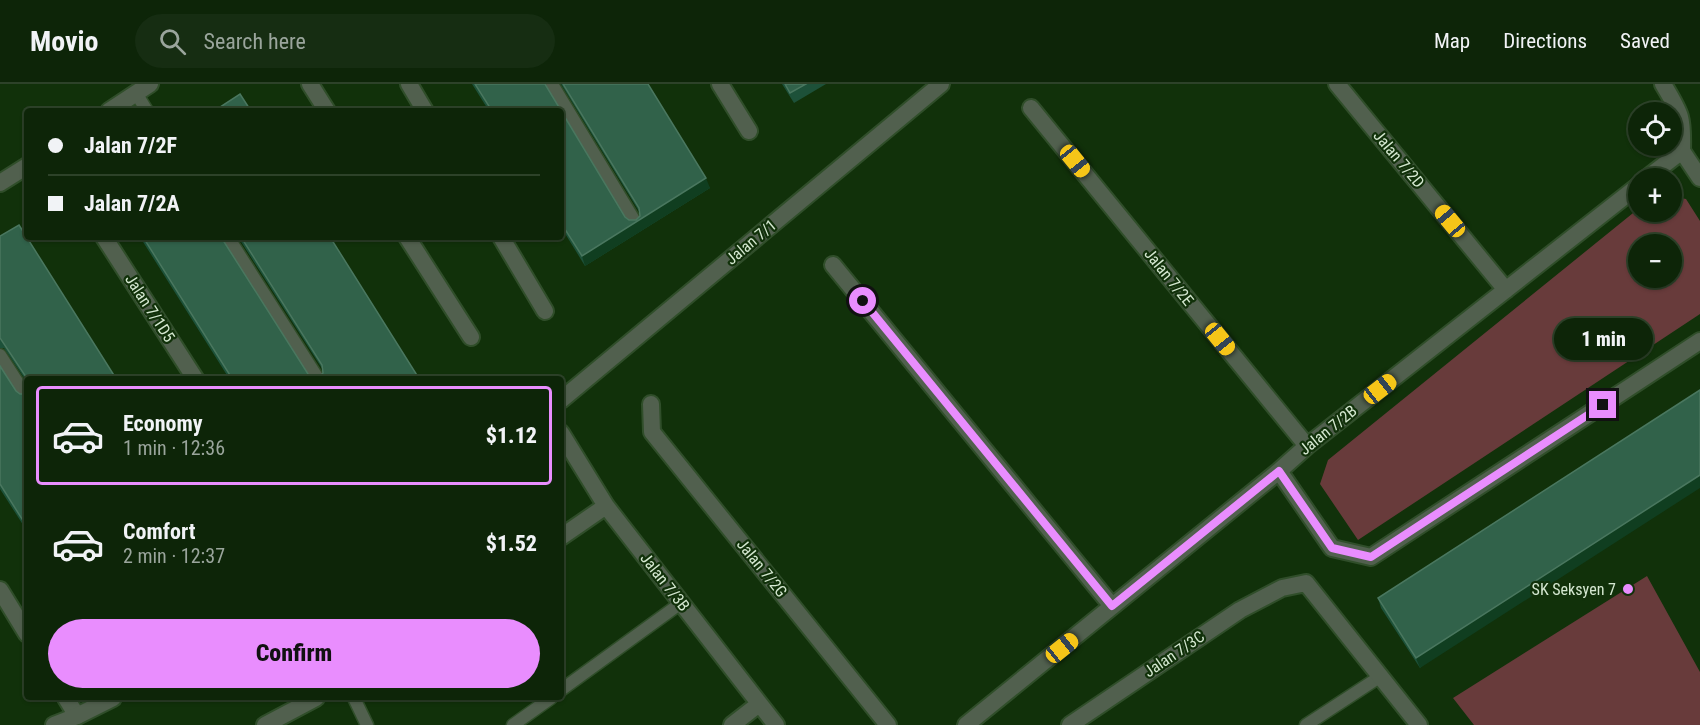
<!DOCTYPE html>
<meta charset="utf-8">
<style>
:root{--surface:#0d2508;--page:#162d12;--text:#f1f3f6;--muted:#9aa59c;--line:#2d4229;--accent:#e98dfe}
body{margin:0;font-family:"Roboto Condensed",sans-serif;background:var(--page);color:var(--text);height:100vh;display:flex;flex-direction:column;font-size:22px;white-space:nowrap}
*{box-sizing:border-box;margin:0}
p{font-size:20px;color:var(--muted)}
.icon{flex:none;width:33px;height:33px;fill:none;stroke:currentColor;stroke-width:2;stroke-linecap:round;stroke-linejoin:round}
.map{position:relative;flex:1;overflow:hidden}
.sheet{position:absolute;left:24px;top:292px;width:540px;height:324px;display:flex;flex-direction:column;background:var(--surface);border-radius:6px;box-shadow:0 2px 4px #0004,0 0 0 2px var(--line)}
.sheet>*{flex:none}
.banner{position:absolute;left:24px;top:24px;width:540px;height:132px;border-radius:6px;box-shadow:0 2px 4px #0004,0 0 0 2px var(--line);display:grid;align-content:center;height:132px;padding:0 24px;background:var(--surface)}
.controls{position:absolute;left:1628px;top:18px;display:grid;gap:12px}
.controls a{display:grid;place-items:center;width:54px;height:54px;border-radius:50%;background:var(--surface);box-shadow:0 2px 4px #0004,0 0 0 2px var(--line);font-size:30px}
.end{position:absolute;width:27px;height:27px;margin:-14px;border:8px solid #e98dfe;background:#111;box-shadow:0 0 0 3px #111}
.from{border-radius:50%}
.bubble{position:absolute;height:42px;border-radius:21px;background:var(--surface);box-shadow:0 2px 4px #0004,0 0 0 2px var(--line);font-size:20px;font-weight:800;line-height:42px;text-align:center}
.car{position:absolute;width:18px;height:36px;margin:-18px -9px;border-radius:8px;box-shadow:0 0 4px 2px #0007;background:linear-gradient(#f5c518 24%,#345 0 40%,#f5c518 0 76%,#345 0 86%,#f5c518 0)}
.banner b{display:flex;align-items:center;gap:21px;height:57px;font-size:22px}
.banner b+b{border-top:2px solid var(--line)}
.banner i{width:15px;height:15px;background:var(--text)}
ul{padding:10px 0 0;list-style:none}
li{display:flex;align-items:center;gap:18px;height:99px;margin:0 12px 9px;padding:0 12px;border:3px solid transparent;border-radius:6px}
li div{flex:1}
li b{display:block;font-size:22px}
li em{font-style:normal;font-weight:800}
li.selected{border-color:var(--accent)}
li>.icon{width:54px;height:54px;stroke-width:1.5}
.primary-button{display:flex;gap:12px;margin-top:auto;padding:12px 24px}
.primary-button a{flex:1;height:69px;border-radius:36px;background:var(--accent);color:#111;font-size:24px;font-weight:800;line-height:69px;text-align:center}
header{display:flex;align-items:center;gap:36px;box-sizing:border-box;height:84px;padding:0 30px;background:var(--surface);border-bottom:2px solid var(--line)}
header strong{font-size:28px}
nav{display:flex;gap:33px;margin-inline-start:auto;font-size:21px}
.search{width:420px;height:54px;background:var(--page);display:flex;align-items:center;gap:15px;box-sizing:border-box;padding:0 21px;border-radius:33px;color:var(--muted);font-size:22px}
.map>svg:first-child{display:block}
.green{fill:#683b3b;fill-rule:evenodd}
.lines{fill:none;stroke-linecap:round;stroke-linejoin:round}
.service-casing{stroke:#304e2a;stroke-width:15}
.minor-casing{stroke:#304e2a;stroke-width:20}
.tertiary-casing{stroke:#304e2a;stroke-width:20}
.service{stroke:#51604e;stroke-width:12}
.minor{stroke:#51604e;stroke-width:16}
.tertiary{stroke:#51604e;stroke-width:16}
.wall{fill:#1d5139}
.shaded-wall{fill:#103e20}
.building{fill:#31624a;stroke:#4a775f;stroke-width:1.5}
.route{stroke:#e98dfe;stroke-width:8}
.poi-dot{fill:#e98dfe;stroke:#11310a;stroke-width:2}
.labels{text-anchor:middle;dominant-baseline:central;stroke-width:4.5;stroke-linejoin:round;paint-order:stroke}
.street-label{font-size:16px;fill:#d5e8d1;stroke:#11310a}
.poi-label{font-size:16px;fill:#d5e8d1;stroke:#11310a;text-anchor:end}
</style>
<header>
<strong>Movio</strong>
<div class="search"><svg class="icon" aria-label="search" viewBox="0 0 24 24"><circle cx="10" cy="10" r="6"/><path d="M15 15l6 6"/></svg>Search here</div>
<nav><a>Map</a><a>Directions</a><a>Saved</a></nav>
</header>
<div class="map">
<svg width="1700" height="641" viewBox="0 0 1700 641">
<rect width="100%" height="100%" fill="#11310a"/>
<path class="green" d="M1671 112 1686 115 1700 137V230L1358 456 1320 400 1328 376 1638 125V128H1671ZM1638 160H1671V194H1638Z
M1647 492 1700 588V641H1474L1453 614Z"/>
<g class="lines">
<defs>
<path id="service" d="M552 0 636 139
M136 9 147 27
M228 153 319 296
M0 271 27 313
M561 606 681 519
M354 614 367 641
M513 641 551 614
M1306 641 1381 592"/>
<path id="minor" d="M310 0 327 27
M409 0 425 27
M720 0 749 47
M1337 0 1506 206
M1663 0C1681 30 1683 32 1682 67
M1031 24 1307 362
M109 27 150 0
M1682 67 1700 94
M1647 94 1682 67
M0 99 27 82
M104 153 196 296
M407 153 471 253
M501 153 545 227
M833 181 1112 522
M651 320 652 348 888 641
M561 349 606 422 776 641
M1279 387 1332 464 1371 473 1700 257
M561 453 606 422
M0 506 27 550
M66 614 77 632
M265 641 316 614
M732 641 759 620
M966 641 1279 387 1307 362 1638 102
M1070 641 1240 526 1282 504 1306 499 1419 641"/>
<path id="tertiary" d="M561 316 941 0
M54 641 77 632 113 614"/>
</defs>
<use href="#service" class="service-casing"/>
<use href="#minor" class="minor-casing"/>
<use href="#tertiary" class="tertiary-casing"/>
<use href="#service" class="service"/>
<use href="#minor" class="minor"/>
<use href="#tertiary" class="tertiary"/>
</g>
<path class="wall" d="M472 0H545L625 133 629 136H636L640 132V129L561 0H648L710 104 585 182 561 143V27H489Z
M782 0H826L794 19Z
M0 152 117 296H27V298L4 264H0Z
M140 153H221L308 290 312 293H319L323 289V286L238 153H330L420 296H230Z
M0 282 16 307 20 310H27V447L0 405Z
M1700 306 1420 584 1381 524 1378 514Z"/>
<path class="shaded-wall" d="M706 94 710 104 585 182 582 172Z
M1700 391V404L1420 584 1416 574Z"/>
<path class="building" d="M475 0H545L625 133 629 136H636L640 132 639 124 563 0H648L706 94 582 172 561 139V27H492Z
M785 0H806L790 9Z
M240 10 251 27H214Z
M19 141 117 296H28L0 254V152Z
M143 153H221L308 290 312 293H319L323 289 322 281 241 153H330L420 296H233Z
M0 282 16 307 20 310H27V443L0 400Z
M1700 306V391L1416 574 1378 514Z"/>
<g class="lines">
<path class="route" d="M863 217 1112 522 1279 387 1332 464 1371 473 1603 321"/>
</g>
<circle class="poi-dot" cx="1628" cy="505" r="6"/>
<g class="labels">
<g class="street-label">
<text transform="translate(1399 75) rotate(50)">Jalan 7/2D</text>
<text transform="translate(751 158) rotate(-40)">Jalan 7/1</text>
<text transform="translate(1169 193) rotate(51)">Jalan 7/2E</text>
<text transform="translate(150 224) rotate(57)">Jalan 7/1D5</text>
<text transform="translate(1328 346) rotate(-39)">Jalan 7/2B</text>
<text transform="translate(762 484) rotate(51)">Jalan 7/2G</text>
<text transform="translate(665 498) rotate(52)">Jalan 7/3B</text>
<text transform="translate(1174 570) rotate(-34)">Jalan 7/3C</text>
</g>
<g class="poi-label">
<text x="1616" y="505">SK Seksyen 7</text>
</g>
</g>
</svg>
<div class="controls">
<a><svg class="icon" aria-label="locate" viewBox="0 0 24 24"><circle cx="12" cy="12" r="6"/><path d="M12 2v4M12 18v4M2 12h4M18 12h4"/></svg></a>
<a>+</a>
<a>−</a>
</div>
<i class="end from" style="left:863px;top:217px"></i>
<i class="end" style="left:1603px;top:321px"></i>
<div class="bubble" style="left:1554px;top:234px;width:99px">1 min</div>
<i class="car" style="left:1075px;top:77px;rotate:141deg"></i>
<i class="car" style="left:1450px;top:137px;rotate:320deg"></i>
<i class="car" style="left:1220px;top:255px;rotate:141deg"></i>
<i class="car" style="left:1380px;top:305px;rotate:52deg"></i>
<i class="car" style="left:1062px;top:564px;rotate:51deg"></i>
<div class="banner">
<b><i class="from"></i>Jalan 7/2F</b>
<b><i></i>Jalan 7/2A</b>
</div>
<section class="sheet">
<ul>
<li class="selected"><svg class="icon" aria-label="car" viewBox="0 0 24 24"><path d="M5 17H2v-5l4-1 3-4h7l3 4 3 1v5h-3M9 17h6M6 11h13"/><circle cx="7" cy="17" r="2"/><circle cx="17" cy="17" r="2"/></svg><div><b>Economy</b><p>1 min · 12:36</p></div><em>$1.12</em></li>
<li><svg class="icon" aria-label="car" viewBox="0 0 24 24"><path d="M5 17H2v-5l4-1 3-4h7l3 4 3 1v5h-3M9 17h6M6 11h13"/><circle cx="7" cy="17" r="2"/><circle cx="17" cy="17" r="2"/></svg><div><b>Comfort</b><p>2 min · 12:37</p></div><em>$1.52</em></li>
</ul>
<div class="primary-button"><a>Confirm</a></div>
</section>
</div>
